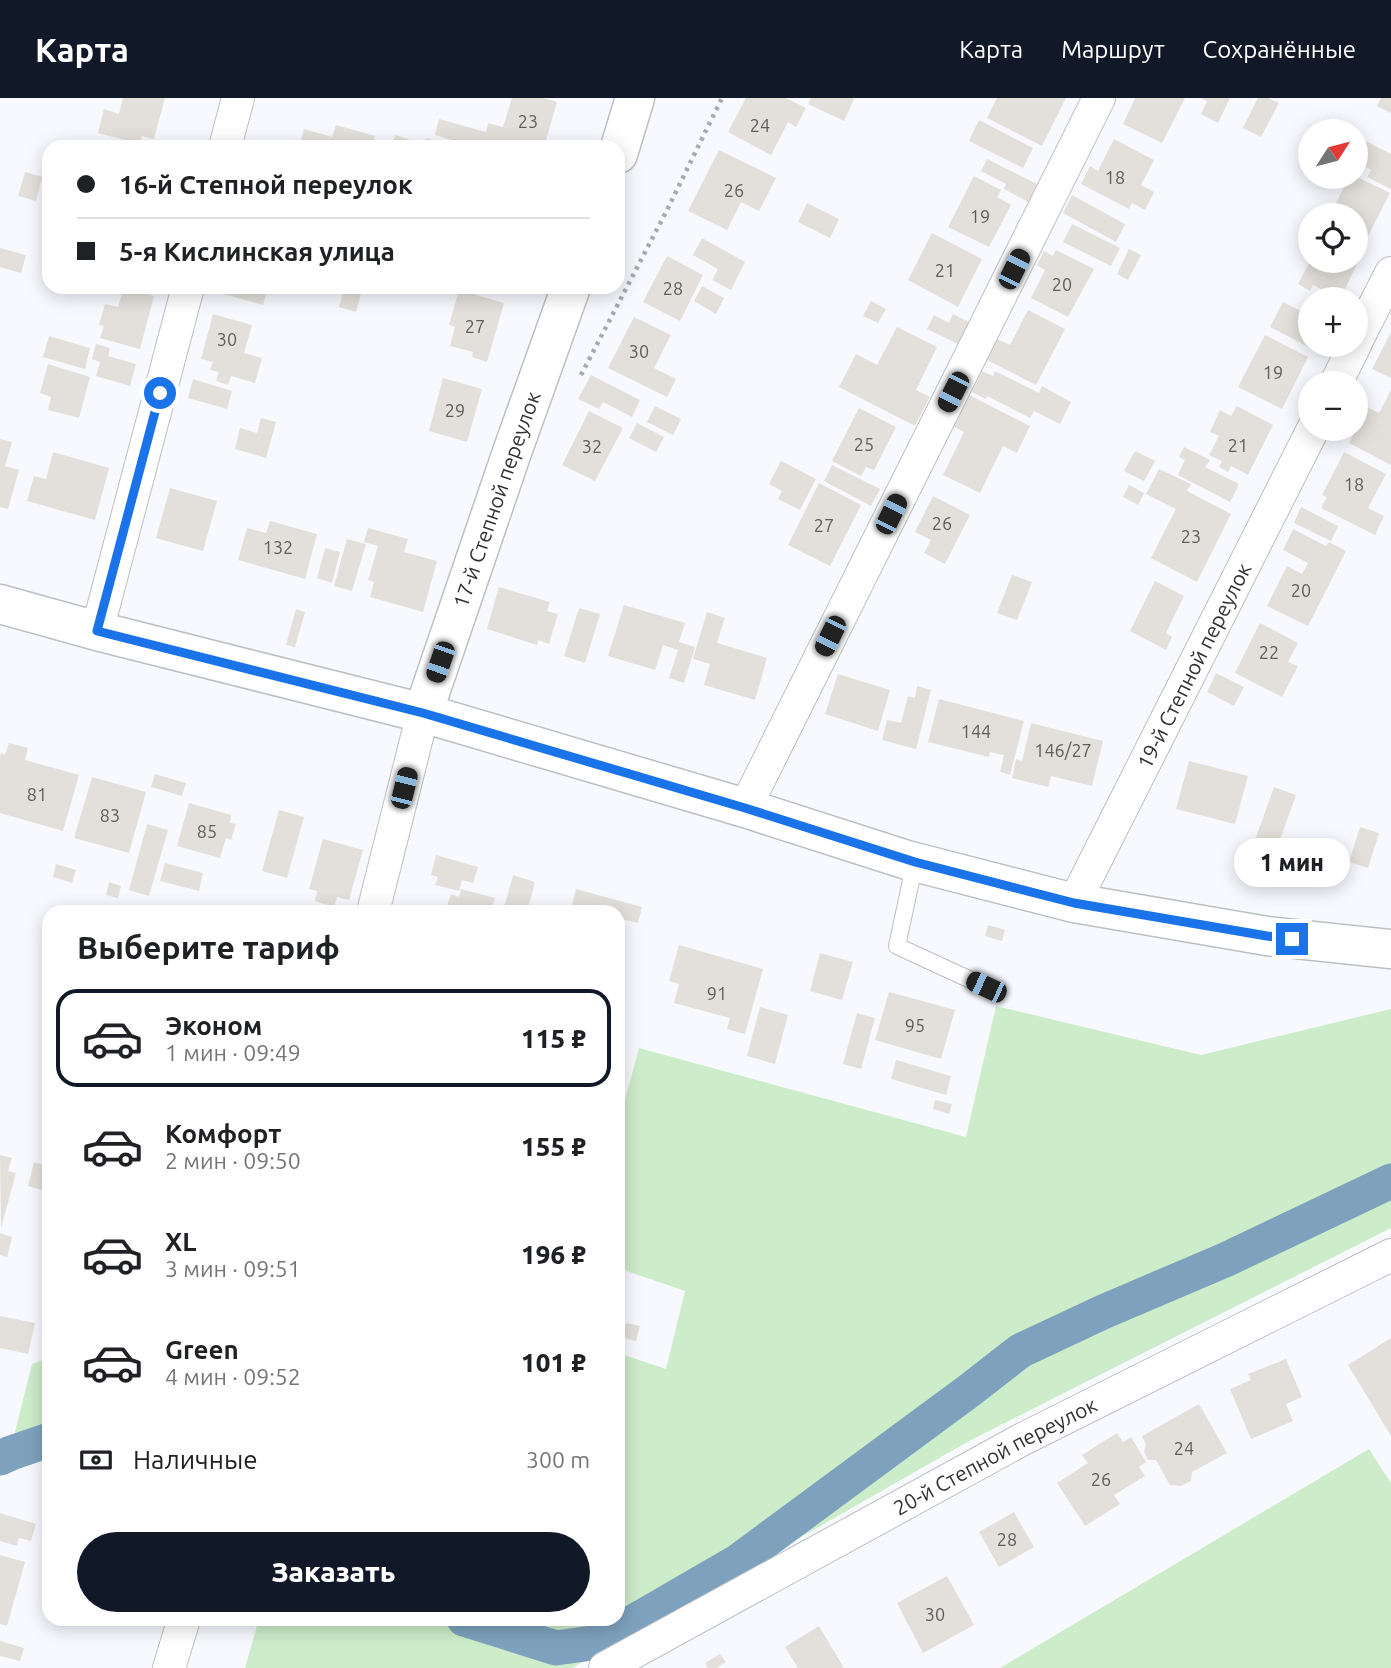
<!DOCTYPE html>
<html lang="ru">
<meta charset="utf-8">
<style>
:root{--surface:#fff;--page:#f2f2f2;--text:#202124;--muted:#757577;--line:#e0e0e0;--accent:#111827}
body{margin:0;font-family:Ubuntu,sans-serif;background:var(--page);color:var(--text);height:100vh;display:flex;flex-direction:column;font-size:26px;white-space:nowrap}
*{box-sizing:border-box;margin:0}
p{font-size:23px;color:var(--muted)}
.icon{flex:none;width:38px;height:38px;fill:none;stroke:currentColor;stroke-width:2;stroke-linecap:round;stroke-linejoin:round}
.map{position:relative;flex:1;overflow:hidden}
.sheet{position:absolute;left:42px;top:807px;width:583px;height:721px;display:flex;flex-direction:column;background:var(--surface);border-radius:21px;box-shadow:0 4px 18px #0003}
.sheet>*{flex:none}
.top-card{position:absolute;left:42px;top:42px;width:583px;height:154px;border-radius:21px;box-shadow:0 4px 18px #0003;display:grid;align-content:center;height:154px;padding:0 35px;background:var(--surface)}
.needle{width:46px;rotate:54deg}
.fabs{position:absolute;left:1298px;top:21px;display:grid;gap:14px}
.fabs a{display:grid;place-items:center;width:70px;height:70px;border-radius:50%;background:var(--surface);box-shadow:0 4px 18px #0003;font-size:35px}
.end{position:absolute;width:32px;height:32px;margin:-16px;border:9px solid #1a73e8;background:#fff;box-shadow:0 0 0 4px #fff}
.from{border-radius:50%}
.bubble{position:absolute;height:49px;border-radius:24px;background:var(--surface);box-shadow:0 4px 18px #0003;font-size:23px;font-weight:800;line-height:49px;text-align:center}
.car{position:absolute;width:21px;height:42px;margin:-21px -10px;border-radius:9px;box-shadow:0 0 5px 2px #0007;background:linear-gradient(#222 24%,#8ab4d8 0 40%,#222 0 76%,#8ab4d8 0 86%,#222 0)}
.top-card b{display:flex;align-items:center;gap:24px;height:66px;font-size:26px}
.top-card b+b{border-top:2px solid var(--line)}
.top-card i{width:18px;height:18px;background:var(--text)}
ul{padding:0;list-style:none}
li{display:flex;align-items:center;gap:21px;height:98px;margin:0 14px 10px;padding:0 21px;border:4px solid transparent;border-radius:21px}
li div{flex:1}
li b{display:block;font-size:26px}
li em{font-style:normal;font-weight:800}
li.on{border-color:var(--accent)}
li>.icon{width:63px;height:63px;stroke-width:1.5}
h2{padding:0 35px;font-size:32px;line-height:84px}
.pay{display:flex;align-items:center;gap:18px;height:77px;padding:0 35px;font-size:26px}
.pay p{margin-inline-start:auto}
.button{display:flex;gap:14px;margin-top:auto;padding:14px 35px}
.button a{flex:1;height:80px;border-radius:42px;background:var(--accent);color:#fff;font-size:28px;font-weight:800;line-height:80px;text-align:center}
header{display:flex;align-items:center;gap:42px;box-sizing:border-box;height:98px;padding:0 35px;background:var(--accent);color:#fff}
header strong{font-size:33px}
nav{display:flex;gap:38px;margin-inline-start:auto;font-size:24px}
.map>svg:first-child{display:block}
.green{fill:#cdecc9}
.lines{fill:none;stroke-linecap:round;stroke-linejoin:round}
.canal{stroke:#7ea2be;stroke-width:35}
.building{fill:#e3e0db}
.lane-casing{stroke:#bcbfc3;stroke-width:18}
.street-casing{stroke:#bcbfc3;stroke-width:34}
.secondary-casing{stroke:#bcbfc3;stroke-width:41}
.path{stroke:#a8a9ad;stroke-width:4.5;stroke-dasharray:3.5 5;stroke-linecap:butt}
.lane{stroke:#fff;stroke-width:16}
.street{stroke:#fff;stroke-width:32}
.secondary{stroke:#fff;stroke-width:38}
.route{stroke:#1a73e8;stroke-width:9}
.labels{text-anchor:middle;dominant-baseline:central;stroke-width:7;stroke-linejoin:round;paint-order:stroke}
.number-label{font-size:18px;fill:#5d5d5c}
.street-label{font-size:21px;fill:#303132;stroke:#fff}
</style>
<header>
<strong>Карта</strong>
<nav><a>Карта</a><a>Маршрут</a><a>Сохранённые</a></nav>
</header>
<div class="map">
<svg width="1391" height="1570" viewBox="0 0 1391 1570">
<rect width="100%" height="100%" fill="#f7f9fe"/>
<path class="green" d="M996 908 1201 957 1391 911V1130L969 1343 572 1570H245L259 1521H618V1255L666 1271 685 1193 618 1170V1028L639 950 966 1039Z
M49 1260V1342L11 1355 14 1338 32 1266Z
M1369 1351 1391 1385V1570H1000Z"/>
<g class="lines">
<path class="canal" d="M0 1360 11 1355 49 1342
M464 1521 556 1550 599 1544 737 1464 970 1292 1020 1253 1103 1214 1225 1162 1391 1083"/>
</g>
<path class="building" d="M123 0H165L154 41 142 38 140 46 98 35 104 11 119 16Z
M512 0H544L557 4 544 49H529L514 45 513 49H475L435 37 439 21 486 34 488 25 503 29Z
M746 0H786L806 10 796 29 788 24 771 57 728 34Z
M811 0H852L854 1 844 23 808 6Z
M997 0H1066L1042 48 987 20Z
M1135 0H1185L1162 45 1123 26Z
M1201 0H1230L1218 25 1201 16 1207 3Z
M1258 0H1268L1279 5 1261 39 1243 30Z
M1381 0H1391V15L1377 8Z
M979 22 1033 50 1023 70 969 43Z
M336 27 375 38 372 49H299L304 31 332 39Z
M395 37 421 45 420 49H392Z
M1356 38 1391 56V91L1367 79 1371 72 1356 64Z
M426 40 454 48V49H424Z
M1114 41 1154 62 1141 87 1154 94 1145 112 1132 105 1129 111 1081 86 1090 68 1098 73Z
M719 52 776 80 759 113 741 104 727 132 688 113Z
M987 61 1039 87 1030 105 1004 91 1006 86 981 73Z
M25 74 42 79 36 103 18 98Z
M974 78 1001 92 997 99 1011 107 989 149 948 129Z
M1349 79H1357L1390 95 1366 142 1356 137V117H1330Z
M1072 97 1125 126 1116 144 1063 115Z
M807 105 839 121 830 140 798 124Z
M1072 126 1120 150 1111 168 1063 144Z
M932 135 982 161 958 209 908 182Z
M702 140 745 164 731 192 712 182 718 171 693 157Z
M0 150 26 157 21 175 0 169Z
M1129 151 1141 157 1128 182 1117 176Z
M1056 152 1094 171 1068 219 1031 200 1045 172 1037 167 1044 153 1053 158Z
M1356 152 1362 156 1340 201 1313 187 1310 193 1298 186 1310 163H1356Z
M667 158 703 177 680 223 643 204Z
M702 188 724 200 716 216 694 203Z
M124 189 154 198 140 251 100 240 104 228 99 227 105 206 118 209Z
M225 189H268L263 207 223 196Z
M345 189H363L356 214 339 209Z
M459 192 504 205 487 264 472 259 473 254 450 248 455 229 449 227Z
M871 203 886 211 878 225 863 218Z
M1283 204 1307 216 1311 209V247H1332L1326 258 1270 229Z
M1028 212 1065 231 1036 287 987 262 997 241 1010 247Z
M213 216 252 227 244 255 262 260 255 285 231 278 228 287 216 283 219 274 210 272 213 264 201 261Z
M953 216 969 224 958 246 927 231 934 217 949 225Z
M634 219 671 237 654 270 676 281 667 299 608 270Z
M897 229 937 249 916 292 930 299 915 328 839 289 856 256 877 267Z
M1391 234V280L1372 271Z
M1265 237 1308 259 1282 311 1238 289Z
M49 238 90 250 85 271 43 259Z
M96 246 110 250 108 258 136 266 130 288 96 278 100 264 92 261Z
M48 266 90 279 79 320 48 312 51 299 40 295Z
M982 273 993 278 995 273 1039 295 1042 288 1071 304 1060 326 1034 313 1030 320 987 298 986 301 972 294Z
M591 277 640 302 632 319 603 304 599 311 578 301Z
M443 280 482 291 467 344 429 333Z
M193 281 232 293 227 311 188 300Z
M1391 292V367L1349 345 1367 309 1379 315Z
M969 297 1030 328 1017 355 1003 348 980 395 943 377 964 334 953 328Z
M655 308 681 321 673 337 647 324Z
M1237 308 1273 327 1248 377 1231 368 1228 374 1219 369 1222 363 1209 357 1219 338 1210 334 1220 312 1231 318Z
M859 310 896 329 874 372 866 369 861 378 832 363Z
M589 313 623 330 595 383 562 367Z
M261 320 276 324 266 360 235 351 240 330 257 335Z
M637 325 664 339 656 354 629 340Z
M0 341 12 344 5 368 19 372 8 411 0 409Z
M1184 349 1210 362 1205 369 1239 386 1230 404 1178 377 1185 362 1179 359Z
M1135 353 1155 363 1144 383 1124 373Z
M53 354 109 370 95 422 27 403 34 378 46 381Z
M1344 354 1386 376 1368 410 1384 418 1375 437 1321 410 1327 399 1322 397Z
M781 363 816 381 800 412 778 401 782 393 769 386Z
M832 367 880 391 871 408 824 383Z
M1159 371 1191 386 1187 393 1231 416 1197 484 1151 460 1176 411 1146 396Z
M819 385 861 407 830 468 788 447Z
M1129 387 1144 395 1138 407 1123 399Z
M170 390 217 403 203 453 156 440Z
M933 398 970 417 945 466 924 455 931 442 915 434Z
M1301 409 1338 428 1331 443 1294 425Z
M270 423 317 436 305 481 238 462 247 430 266 435Z
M368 430 408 441 404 454 437 463 423 514 370 499 374 484 368 482 378 448 364 444Z
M1293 431 1326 448 1329 444 1346 453 1308 528 1267 508 1287 468 1302 476 1308 465 1283 452Z
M347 441 366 446 352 493 334 488Z
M325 450 340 454 332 485 317 480Z
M1012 477 1032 484 1017 522 997 515Z
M1155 483 1184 498 1166 535 1172 539 1166 552 1130 533Z
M499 489 550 504 547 513 558 516 549 546 538 542 537 547 487 531Z
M624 507 685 525 679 544 695 549 684 585 669 580 678 552 663 547 655 572 608 558Z
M579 510 600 516 585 565 564 558Z
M296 511 305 514 295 549 286 547Z
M707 514 725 520 717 545 767 560 755 602 704 587 710 566 693 561Z
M1260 525 1298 545 1288 564 1298 568 1282 599 1235 575Z
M1216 575 1244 589 1234 608 1207 594Z
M838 576 890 592 878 633 825 616Z
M917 588 931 592 916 651 882 642 887 622 901 625 908 598 915 600Z
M939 601 1024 623 1010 677 1000 674 1004 657 990 654 989 659 928 644Z
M1031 625 1103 643 1092 688 1051 678 1048 689 1012 680 1016 661 1022 663Z
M9 645 28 650 25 662 79 677 63 733 0 715V660L1 655 5 657Z
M1189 663 1248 678 1235 726 1176 711Z
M155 676 186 685 182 698 151 689Z
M92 679 146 694 129 755 74 740Z
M1274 689 1296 697 1277 750 1255 742Z
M189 705 231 717 230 725 236 726 231 742 226 740 220 760 177 748Z
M279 712 304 719 287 780 262 773Z
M147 726 168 732 149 798 129 792Z
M1360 729 1379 735 1368 770 1349 764Z
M323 741 363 752 349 802 337 799 334 809 315 803 317 793 309 791Z
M436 757 478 769 473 785 462 782 459 793 435 787 438 779 431 777Z
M165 765 203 775 199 793 160 783Z
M56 766 76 772 72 785 53 779Z
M513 777 535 784 527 814H503Z
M109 784 121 788 118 800 106 797Z
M461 791 495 800 491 814H445L451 796 459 799Z
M576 791 642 809 638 825 618 820V814H597L572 807Z
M988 827 1005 832 1002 843 985 838Z
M679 847 763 871 745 936 727 931 730 920 674 905 679 886 669 883Z
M820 855 853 864 842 902 810 893Z
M889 894 955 912 941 961 875 942Z
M760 909 788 917 775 966 747 958Z
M857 915 875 920 861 971 843 966Z
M896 962 951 978 946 997 891 981Z
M935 1002 952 1006 949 1016 933 1011Z
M0 1057 12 1060 8 1073 16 1075 1 1130Z
M34 1064 49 1069V1094L28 1088Z
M0 1135 12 1139 7 1159 0 1157Z
M0 1218 35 1225 28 1256 0 1250Z
M626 1225 640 1228 636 1243 622 1239Z
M1391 1240V1338L1348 1267Z
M1286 1261 1302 1299 1286 1306 1293 1323 1251 1341 1230 1291 1251 1282 1248 1276Z
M1199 1306 1227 1355 1192 1374 1191 1383 1181 1388 1170 1387 1156 1362H1148L1144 1354 1146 1347 1142 1338Z
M1117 1335 1123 1344 1131 1339 1146 1364 1139 1369 1145 1378 1114 1397 1120 1406 1085 1428 1057 1385 1088 1365 1082 1357Z
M1014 1414 1034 1449 999 1469 979 1434Z
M0 1415 36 1426 31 1443 19 1440 17 1448 0 1443Z
M0 1457 25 1464 7 1528 0 1526Z
M947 1478 974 1527 923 1555 897 1505Z
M819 1528 844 1570H798L785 1549Z
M0 1543 24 1550 20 1563 0 1558Z
M720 1556 726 1564 717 1570H708L705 1565Z"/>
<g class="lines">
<defs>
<path id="lane" d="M915 764 897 848 986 889"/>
<g id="street">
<path d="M225 49 238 0"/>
<path d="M1356 244 1391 175"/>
<path d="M1336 285 1355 247"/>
<path d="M97 533 188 189"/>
<path d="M745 710 1099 0"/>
<path id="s1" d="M1074 805 1313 331"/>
<path d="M373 814 423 615"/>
<path d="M169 1570 184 1521"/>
<path id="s2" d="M605 1570 1021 1342 1391 1157"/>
</g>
<g id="secondary">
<path d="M618 56 635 0"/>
<path d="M0 506 97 533 423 615 745 710 907 762 1074 805 1267 838 1391 851"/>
<path id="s3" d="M423 615 511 357 571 189"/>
</g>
</defs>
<use href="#lane" class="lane-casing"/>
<use href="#street" class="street-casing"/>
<use href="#secondary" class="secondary-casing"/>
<path class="path" d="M581 277 666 114 722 0"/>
<use href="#lane" class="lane"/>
<use href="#street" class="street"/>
<use href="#secondary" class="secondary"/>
</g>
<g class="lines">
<path class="route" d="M160 295 97 533 423 615 745 710 915 764 1074 805 1267 838 1292 841"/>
</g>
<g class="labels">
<g class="number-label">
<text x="528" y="23">23</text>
<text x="760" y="27">24</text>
<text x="1115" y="79">18</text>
<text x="734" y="92">26</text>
<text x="980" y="118">19</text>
<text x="945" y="172">21</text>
<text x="1062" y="186">20</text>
<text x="673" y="190">28</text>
<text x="475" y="228">27</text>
<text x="227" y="241">30</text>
<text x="639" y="253">30</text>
<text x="1273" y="274">19</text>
<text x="455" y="312">29</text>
<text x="864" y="346">25</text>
<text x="1238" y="347">21</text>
<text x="592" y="348">32</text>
<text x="1354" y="386">18</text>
<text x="942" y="425">26</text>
<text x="824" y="427">27</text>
<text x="1191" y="438">23</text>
<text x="278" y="449">132</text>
<text x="1301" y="492">20</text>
<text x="1269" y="554">22</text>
<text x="976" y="633">144</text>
<text x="1063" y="652">146/27</text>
<text x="37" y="696">81</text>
<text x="110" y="717">83</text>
<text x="207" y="733">85</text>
<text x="717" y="895">91</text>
<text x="915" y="927">95</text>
<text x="1184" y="1350">24</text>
<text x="1101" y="1381">26</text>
<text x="1007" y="1441">28</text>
<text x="935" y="1516">30</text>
</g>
<g class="street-label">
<text stroke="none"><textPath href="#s3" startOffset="226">17-й Степной переулок</textPath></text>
<text stroke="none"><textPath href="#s1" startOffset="266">19-й Степной переулок</textPath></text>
<text stroke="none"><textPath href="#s2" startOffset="444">20-й Степной переулок</textPath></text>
</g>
</g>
</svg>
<div class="fabs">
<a><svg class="needle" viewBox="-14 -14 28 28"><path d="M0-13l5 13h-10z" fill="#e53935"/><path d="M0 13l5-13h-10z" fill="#757577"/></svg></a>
<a><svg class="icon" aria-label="locate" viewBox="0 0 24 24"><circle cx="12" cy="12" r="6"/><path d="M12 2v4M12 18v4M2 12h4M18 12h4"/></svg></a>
<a>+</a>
<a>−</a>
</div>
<i class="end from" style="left:160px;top:295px"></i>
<i class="end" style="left:1292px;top:841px"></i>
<div class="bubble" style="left:1234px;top:740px;width:116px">1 мин</div>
<i class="car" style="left:1014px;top:171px;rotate:26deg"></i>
<i class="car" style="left:953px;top:294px;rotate:207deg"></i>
<i class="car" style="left:891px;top:416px;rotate:26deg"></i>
<i class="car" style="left:830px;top:538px;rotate:206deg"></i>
<i class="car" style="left:440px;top:564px;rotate:199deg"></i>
<i class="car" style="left:404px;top:690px;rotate:14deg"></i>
<i class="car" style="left:986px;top:889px;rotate:295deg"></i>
<div class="top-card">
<b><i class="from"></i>16-й Степной переулок</b>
<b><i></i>5-я Кислинская улица</b>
</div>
<section class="sheet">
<h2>Выберите тариф</h2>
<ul>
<li class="on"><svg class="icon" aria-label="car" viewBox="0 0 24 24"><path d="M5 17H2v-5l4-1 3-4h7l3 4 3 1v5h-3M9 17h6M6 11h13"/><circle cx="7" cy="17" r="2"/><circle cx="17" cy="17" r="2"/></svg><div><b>Эконом</b><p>1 мин · 09:49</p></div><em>115 ₽</em></li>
<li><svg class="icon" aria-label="car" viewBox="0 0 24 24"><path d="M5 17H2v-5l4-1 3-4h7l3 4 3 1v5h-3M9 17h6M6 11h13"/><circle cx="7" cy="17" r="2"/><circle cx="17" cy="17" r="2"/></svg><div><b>Комфорт</b><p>2 мин · 09:50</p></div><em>155 ₽</em></li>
<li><svg class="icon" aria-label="car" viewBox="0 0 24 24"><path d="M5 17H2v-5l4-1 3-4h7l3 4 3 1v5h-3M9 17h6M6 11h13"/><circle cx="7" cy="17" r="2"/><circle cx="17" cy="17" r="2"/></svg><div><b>XL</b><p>3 мин · 09:51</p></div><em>196 ₽</em></li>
<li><svg class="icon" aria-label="car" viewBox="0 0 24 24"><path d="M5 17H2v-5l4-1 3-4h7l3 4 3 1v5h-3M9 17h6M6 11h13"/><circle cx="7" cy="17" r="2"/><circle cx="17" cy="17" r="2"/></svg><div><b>Green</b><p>4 мин · 09:52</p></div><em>101 ₽</em></li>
</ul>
<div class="pay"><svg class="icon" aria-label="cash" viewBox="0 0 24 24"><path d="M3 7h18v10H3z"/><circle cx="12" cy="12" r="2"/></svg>Наличные<p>300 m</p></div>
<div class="button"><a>Заказать</a></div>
</section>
</div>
